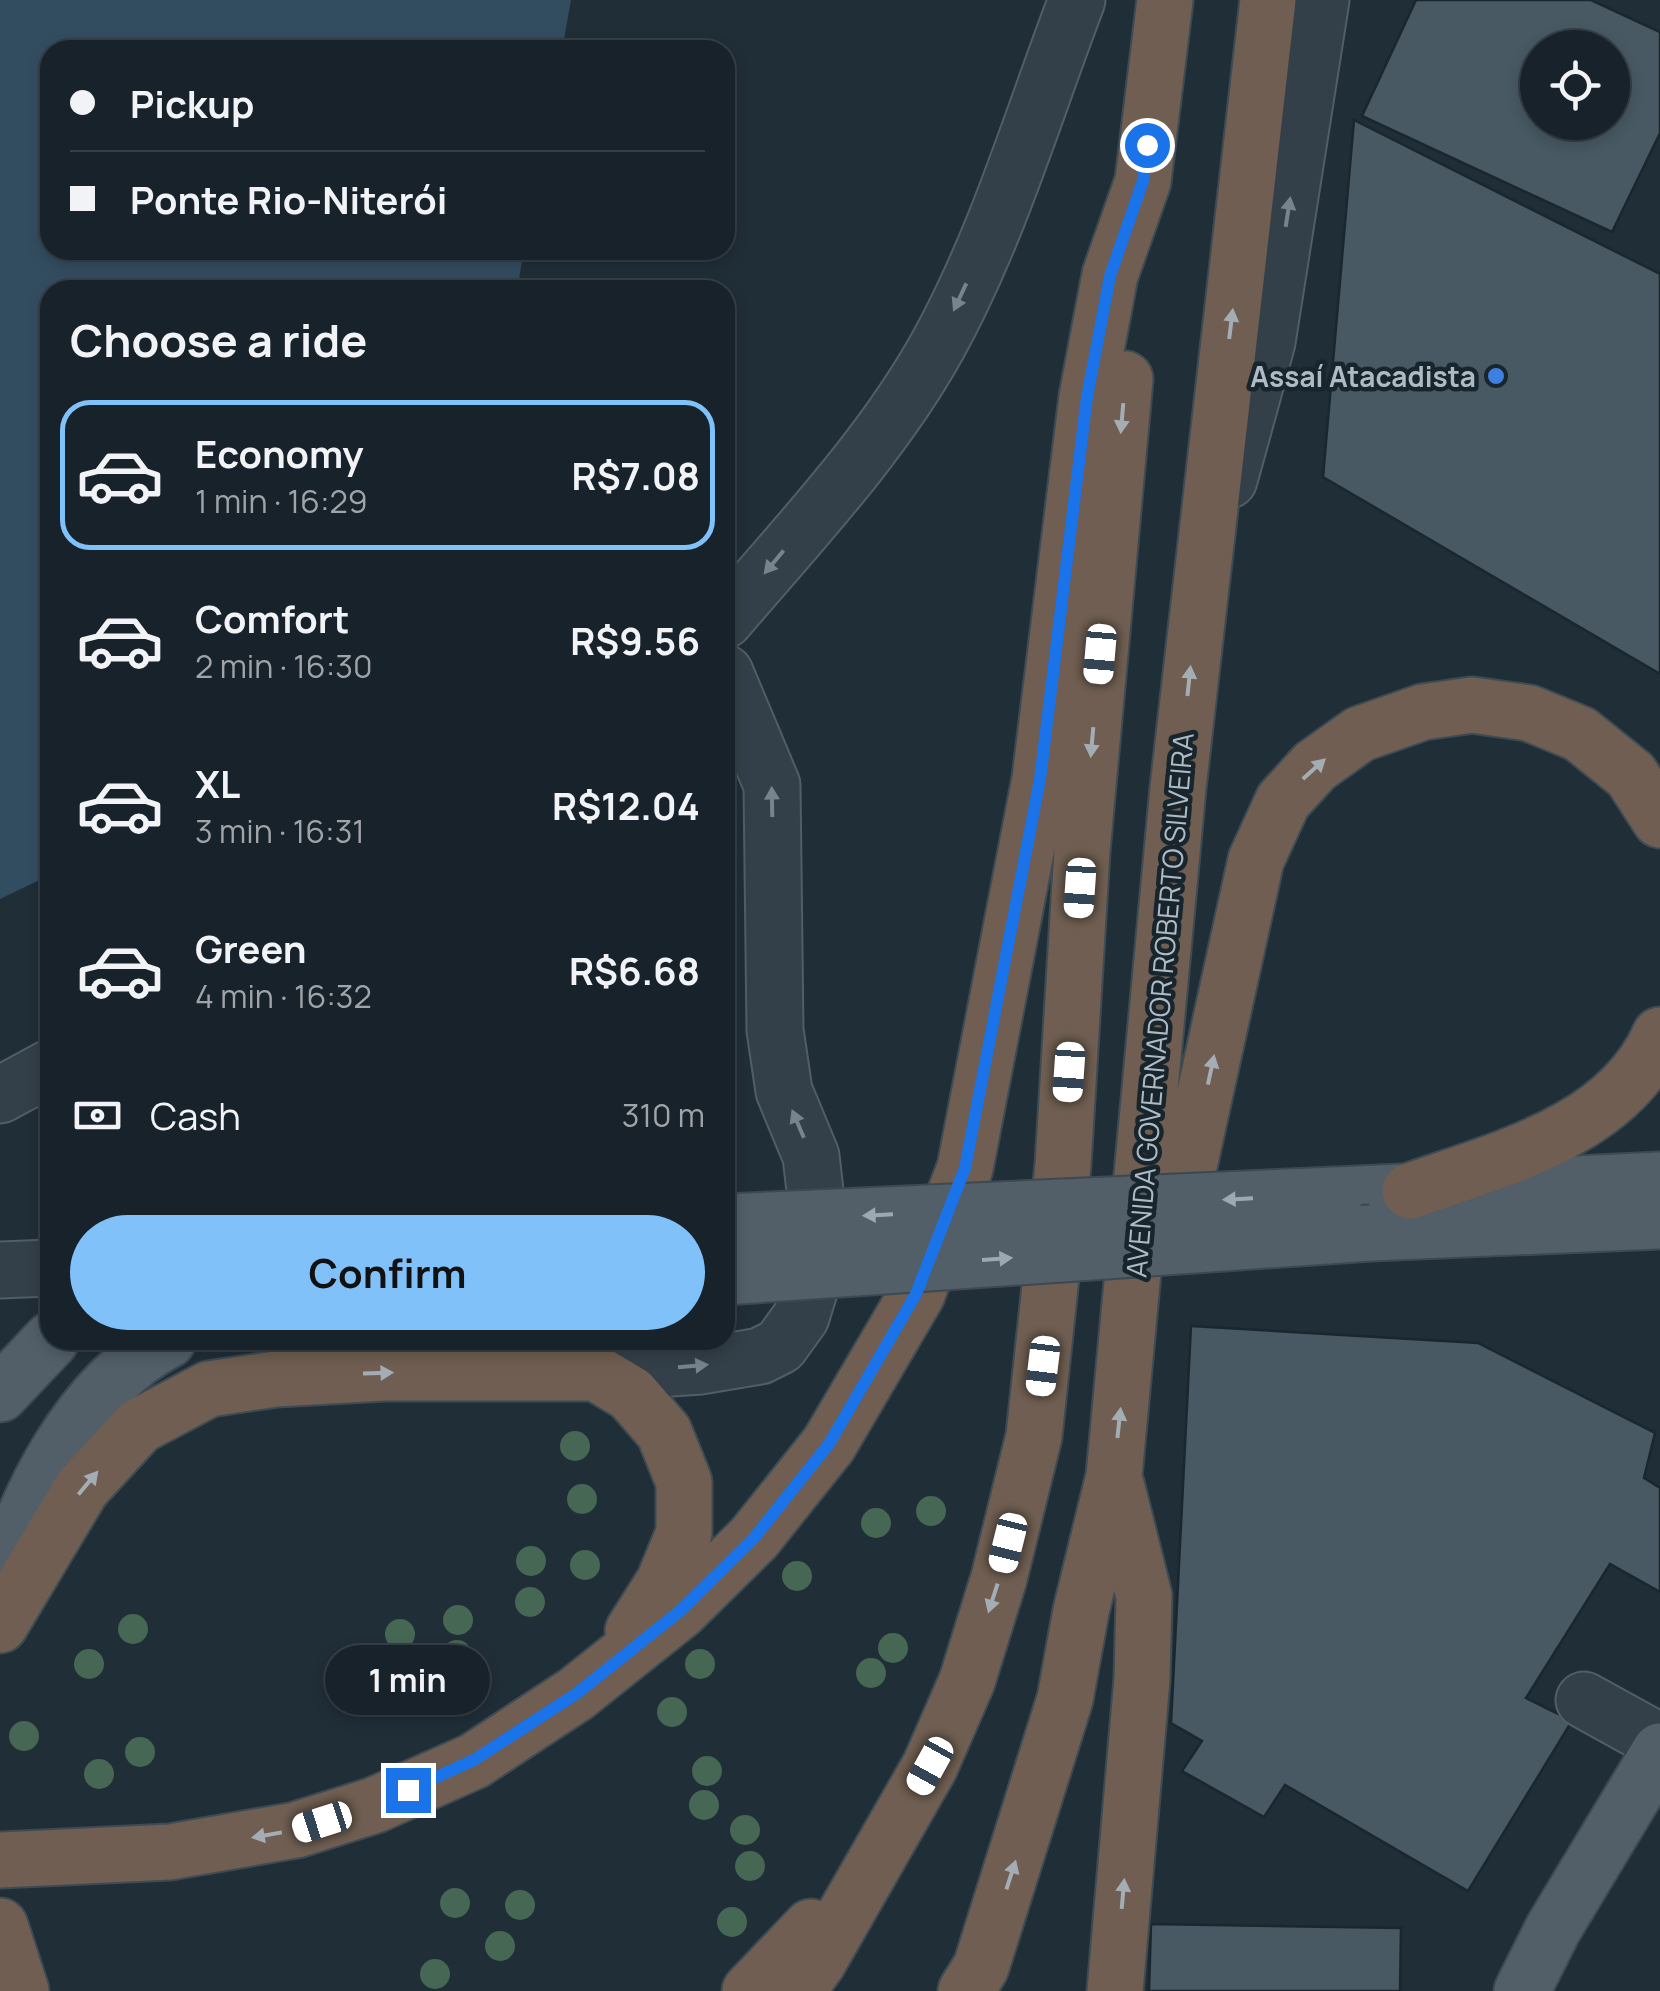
<!DOCTYPE html>
<meta charset="utf-8">
<style>
:root{--surface:#18222a;--page:#252f36;--text:#f1f3f6;--muted:#9fa4a8;--line:#363f47;--accent:#80c1f9}
body{margin:0;font-family:Manrope,sans-serif;background:var(--page);color:var(--text);height:100vh;display:flex;flex-direction:column;font-size:38px;white-space:nowrap}
*{box-sizing:border-box;margin:0}
p{font-size:32px;color:var(--muted)}
.icon{flex:none;width:55px;height:55px;fill:none;stroke:currentColor;stroke-width:2;stroke-linecap:round;stroke-linejoin:round}
.map{position:relative;flex:1;overflow:hidden}
.sheet{position:absolute;left:40px;top:280px;width:695px;height:1070px;display:flex;flex-direction:column;background:var(--surface);border-radius:30px;box-shadow:0 5px 15px #0003,0 0 0 2px var(--line)}
.sheet>*{flex:none}
.top-card{position:absolute;left:40px;top:40px;width:695px;height:220px;border-radius:30px;box-shadow:0 5px 15px #0003,0 0 0 2px var(--line);display:grid;align-content:center;height:220px;padding:0 30px;background:var(--surface)}
.controls{position:absolute;left:1520px;top:30px;display:grid;gap:20px}
.controls a{display:grid;place-items:center;width:110px;height:110px;border-radius:50%;background:var(--surface);box-shadow:0 5px 15px #0003,0 0 0 2px var(--line);font-size:50px}
.end{position:absolute;width:45px;height:45px;margin:-22px;border:12px solid #1a73e8;background:#fff;box-shadow:0 0 0 5px #fff}
.from{border-radius:50%}
.bubble{position:absolute;height:70px;border-radius:35px;background:var(--surface);box-shadow:0 5px 15px #0003,0 0 0 2px var(--line);font-size:32px;font-weight:700;line-height:70px;text-align:center}
.car{position:absolute;width:30px;height:60px;margin:-30px -15px;border-radius:12px;box-shadow:0 0 8px 2px #0007;background:linear-gradient(#fff 24%,#345 0 40%,#fff 0 76%,#345 0 86%,#fff 0)}
.top-card b{display:flex;align-items:center;gap:35px;height:95px;font-size:38px}
.top-card b+b{border-top:2px solid var(--line)}
.top-card i{width:25px;height:25px;background:var(--text)}
ul{padding:0;list-style:none}
li{display:flex;align-items:center;gap:30px;height:150px;margin:0 20px 15px;padding:0 10px;border:5px solid transparent;border-radius:30px}
li div{flex:1}
li b{display:block;font-size:38px}
li em{font-style:normal;font-weight:700}
li.active{border-color:var(--accent)}
li>.icon{width:90px;height:90px;stroke-width:1.5}
h2{padding:0 30px;font-size:45px;line-height:120px}
.pay{display:flex;align-items:center;gap:25px;height:110px;padding:0 30px;font-size:38px}
.pay p{margin-inline-start:auto}
.primary-button{display:flex;gap:20px;margin-top:auto;padding:20px 30px}
.primary-button a{flex:1;height:115px;border-radius:60px;background:var(--accent);color:#111;font-size:40px;font-weight:700;line-height:115px;text-align:center}
.map>svg:first-child{display:block}
.water{fill:#334d60}
.building{fill:#485964;stroke:#1b272f;stroke-width:2.5;fill-rule:evenodd}
.lines{fill:none;stroke-linecap:round;stroke-linejoin:round}
.minor-casing{stroke:#515e66;stroke-width:59}
.major-casing{stroke:#3d4952;stroke-width:59}
.highway-casing{stroke:#3e4b53;stroke-width:59}
.minor{stroke:#344049;stroke-width:55}
.major{stroke:#525f69;stroke-width:55}
.highway{stroke:#6f5e51;stroke-width:55}
.major-bridge-casing{stroke:#3d4952;stroke-width:59;stroke-linecap:butt}
.major-bridge{stroke:#525f69;stroke-width:55}
.tree{fill:#466753}
.oneway{fill:#77848d}
.oneway2{fill:#a5adb4}
.oneway3{fill:#9ca9b3}
.route{stroke:#1a73e8;stroke-width:12}
.shop-dot{fill:#3f7fe0;stroke:#19252d;stroke-width:4}
.labels{text-anchor:middle;dominant-baseline:central;stroke-width:9;stroke-linejoin:round;paint-order:stroke}
.poi-label{font-size:28px;font-weight:bold;fill:#aebbc5;stroke:#19252d;text-anchor:end}
.street-label{font-size:28px;fill:#aebbc5;stroke:#19252d}
</style>
<div class="map">
<svg width="1660" height="1991" viewBox="0 0 1660 1991">
<rect width="100%" height="100%" fill="#202e38"/>
<path class="water" d="M0 0H571L562 50H50V250H524L517 290H50V875L0 899Z"/>
<path class="building" d="M1416 0H1591L1660 32V133L1612 232 1362 116ZM1538 48H1612V122H1538Z
M1354 120 1660 274V674L1323 477Z
M1191 1326 1478 1343 1655 1433 1644 1478 1660 1488V1592L1610 1564 1526 1698 1572 1721 1468 1891 1285 1785 1264 1817 1182 1771 1202 1741 1171 1723Z
M1151 1924 1401 1928 1400 1991H1149Z"/>
<g class="lines">
<defs>
<path id="minor" d="M1229 480 1267 342 1321 0
M725 620C799 533 882 446 938 345 998 236 1033 115 1077 0
M0 1095 50 1068
M0 1270 50 1268
M596 1373 701 1366 760 1356 780 1346 801 1317 818 1262 819 1226 811 1156 784 1091 775 1030 772 785 725 673
M1584 1700 1660 1742"/>
<path id="major" d="M1335 1195 1660 1180
M1371 1233 1660 1221
M0 1394 51 1340
M0 1595C21 1502 80 1386 168 1340
M1522 1991 1553 1929 1660 1751"/>
<path id="highway" d="M1410 1191C1500 1159 1618 1131 1660 1035
M1160 1242 1189 1166 1256 860 1283 801 1315 766 1360 734 1423 712 1472 705 1529 713 1580 734 1631 775 1660 820
M0 1625 82 1488 139 1426 209 1389 276 1379 384 1373H596L631 1394 664 1432 684 1482V1533L664 1582 633 1631
M0 1860 170 1852 296 1830 375 1805 474 1761 576 1694 680 1611 754 1538 829 1444 917 1294 965 1168 1040 779 1087 397 1110 275 1143 181 1165 0
M0 1926 21 1991
M750 1991 811 1927
M797 1991 818 1962 930 1766 967 1681 999 1578 1034 1436 1063 1165 1082 851 1125 379
M966 1991 981 1967 1065 1699 1081 1611 1114 1476 1178 788 1268 0
M1115 1991 1142 1679 1144 1596 1116 1484"/>
</defs>
<use href="#minor" class="minor-casing"/>
<use href="#major" class="major-casing"/>
<use href="#highway" class="highway-casing"/>
<use href="#minor" class="minor"/>
<use href="#major" class="major"/>
<use href="#highway" class="highway"/>
<defs>
<path id="major-bridge" d="M725 1222 1335 1195
M725 1277 1371 1233"/>
</defs>
<use href="#major-bridge" class="major-bridge-casing"/>
<use href="#major-bridge" class="major-bridge"/>
</g>
<g class="tree">
<circle cx="575" cy="1446" r="15"/>
<circle cx="582" cy="1499" r="15"/>
<circle cx="931" cy="1511" r="15"/>
<circle cx="876" cy="1523" r="15"/>
<circle cx="531" cy="1561" r="15"/>
<circle cx="585" cy="1565" r="15"/>
<circle cx="797" cy="1576" r="15"/>
<circle cx="530" cy="1602" r="15"/>
<circle cx="458" cy="1620" r="15"/>
<circle cx="133" cy="1629" r="15"/>
<circle cx="400" cy="1634" r="15"/>
<circle cx="893" cy="1648" r="15"/>
<circle cx="457" cy="1655" r="15"/>
<circle cx="89" cy="1664" r="15"/>
<circle cx="700" cy="1664" r="15"/>
<circle cx="871" cy="1673" r="15"/>
<circle cx="672" cy="1712" r="15"/>
<circle cx="24" cy="1736" r="15"/>
<circle cx="140" cy="1752" r="15"/>
<circle cx="707" cy="1771" r="15"/>
<circle cx="99" cy="1774" r="15"/>
<circle cx="704" cy="1805" r="15"/>
<circle cx="745" cy="1830" r="15"/>
<circle cx="750" cy="1866" r="15"/>
<circle cx="455" cy="1903" r="15"/>
<circle cx="520" cy="1905" r="15"/>
<circle cx="732" cy="1922" r="15"/>
<circle cx="500" cy="1946" r="15"/>
<circle cx="435" cy="1974" r="15"/>
</g>
<defs><path id="oneway-solid" d="M-6-.8H1V-3.2L6.5 0L1 3.2V.8H-6Z" transform="scale(2.5)"/></defs>
<g class="oneway">
<use href="#oneway-solid" transform="translate(1288 212) rotate(-81)"/>
<use href="#oneway-solid" transform="translate(960 297) rotate(115)"/>
<use href="#oneway-solid" transform="translate(774 562) rotate(130)"/>
<use href="#oneway-solid" transform="translate(772 802) rotate(-91)"/>
<use href="#oneway-solid" transform="translate(798 1124) rotate(-113)"/>
<use href="#oneway-solid" transform="translate(693 1366) rotate(-5)"/>
</g>
<g class="oneway2">
<use href="#oneway-solid" transform="translate(1231 324) rotate(-83)"/>
<use href="#oneway-solid" transform="translate(1122 418) rotate(95)"/>
<use href="#oneway-solid" transform="translate(1189 681) rotate(-84)"/>
<use href="#oneway-solid" transform="translate(1092 742) rotate(95)"/>
<use href="#oneway-solid" transform="translate(1314 769) rotate(-42)"/>
<use href="#oneway-solid" transform="translate(1211 1070) rotate(-78)"/>
<use href="#oneway-solid" transform="translate(378 1373) rotate(-2)"/>
<use href="#oneway-solid" transform="translate(1119 1423) rotate(-84)"/>
<use href="#oneway-solid" transform="translate(88 1483) rotate(-50)"/>
<use href="#oneway-solid" transform="translate(993 1598) rotate(108)"/>
<use href="#oneway-solid" transform="translate(267 1835) rotate(170)"/>
<use href="#oneway-solid" transform="translate(1011 1875) rotate(-72)"/>
<use href="#oneway-solid" transform="translate(1123 1894) rotate(-85)"/>
</g>
<g class="oneway3">
<use href="#oneway-solid" transform="translate(1238 1199) rotate(177)"/>
<use href="#oneway-solid" transform="translate(878 1215) rotate(177)"/>
<use href="#oneway-solid" transform="translate(997 1259) rotate(-4)"/>
</g>
<g class="lines">
<path class="route" d="M408 1790 474 1760 576 1694 680 1611 754 1538 829 1444 916 1294 965 1168 1040 779 1087 397 1110 276 1143 181 1147 145"/>
</g>
<circle class="shop-dot" cx="1496" cy="376" r="10"/>
<g class="labels">
<g class="poi-label">
<text x="1476" y="376">Assaí Atacadista</text>
</g>
<g class="street-label">
<text transform="translate(1159 1005) rotate(-85)">AVENIDA GOVERNADOR ROBERTO SILVEIRA</text>
</g>
</g>
</svg>
<div class="controls">
<a><svg class="icon" aria-label="locate" viewBox="0 0 24 24"><circle cx="12" cy="12" r="6"/><path d="M12 2v4M12 18v4M2 12h4M18 12h4"/></svg></a>
</div>
<i class="end from" style="left:1147px;top:145px"></i>
<i class="end" style="left:408px;top:1790px"></i>
<div class="bubble" style="left:325px;top:1645px;width:165px">1 min</div>
<i class="car" style="left:1100px;top:654px;rotate:185deg"></i>
<i class="car" style="left:1080px;top:888px;rotate:184deg"></i>
<i class="car" style="left:1069px;top:1072px;rotate:184deg"></i>
<i class="car" style="left:1043px;top:1366px;rotate:187deg"></i>
<i class="car" style="left:1008px;top:1543px;rotate:194deg"></i>
<i class="car" style="left:930px;top:1766px;rotate:209deg"></i>
<i class="car" style="left:322px;top:1822px;rotate:252deg"></i>
<div class="top-card">
<b><i class="from"></i>Pickup</b>
<b><i></i>Ponte Rio-Niterói</b>
</div>
<section class="sheet">
<h2>Choose a ride</h2>
<ul>
<li class="active"><svg class="icon" aria-label="car" viewBox="0 0 24 24"><path d="M5 17H2v-5l4-1 3-4h7l3 4 3 1v5h-3M9 17h6M6 11h13"/><circle cx="7" cy="17" r="2"/><circle cx="17" cy="17" r="2"/></svg><div><b>Economy</b><p>1 min · 16:29</p></div><em>R$7.08</em></li>
<li><svg class="icon" aria-label="car" viewBox="0 0 24 24"><path d="M5 17H2v-5l4-1 3-4h7l3 4 3 1v5h-3M9 17h6M6 11h13"/><circle cx="7" cy="17" r="2"/><circle cx="17" cy="17" r="2"/></svg><div><b>Comfort</b><p>2 min · 16:30</p></div><em>R$9.56</em></li>
<li><svg class="icon" aria-label="car" viewBox="0 0 24 24"><path d="M5 17H2v-5l4-1 3-4h7l3 4 3 1v5h-3M9 17h6M6 11h13"/><circle cx="7" cy="17" r="2"/><circle cx="17" cy="17" r="2"/></svg><div><b>XL</b><p>3 min · 16:31</p></div><em>R$12.04</em></li>
<li><svg class="icon" aria-label="car" viewBox="0 0 24 24"><path d="M5 17H2v-5l4-1 3-4h7l3 4 3 1v5h-3M9 17h6M6 11h13"/><circle cx="7" cy="17" r="2"/><circle cx="17" cy="17" r="2"/></svg><div><b>Green</b><p>4 min · 16:32</p></div><em>R$6.68</em></li>
</ul>
<div class="pay"><svg class="icon" aria-label="cash" viewBox="0 0 24 24"><path d="M3 7h18v10H3z"/><circle cx="12" cy="12" r="2"/></svg>Cash<p>310 m</p></div>
<div class="primary-button"><a>Confirm</a></div>
</section>
</div>
